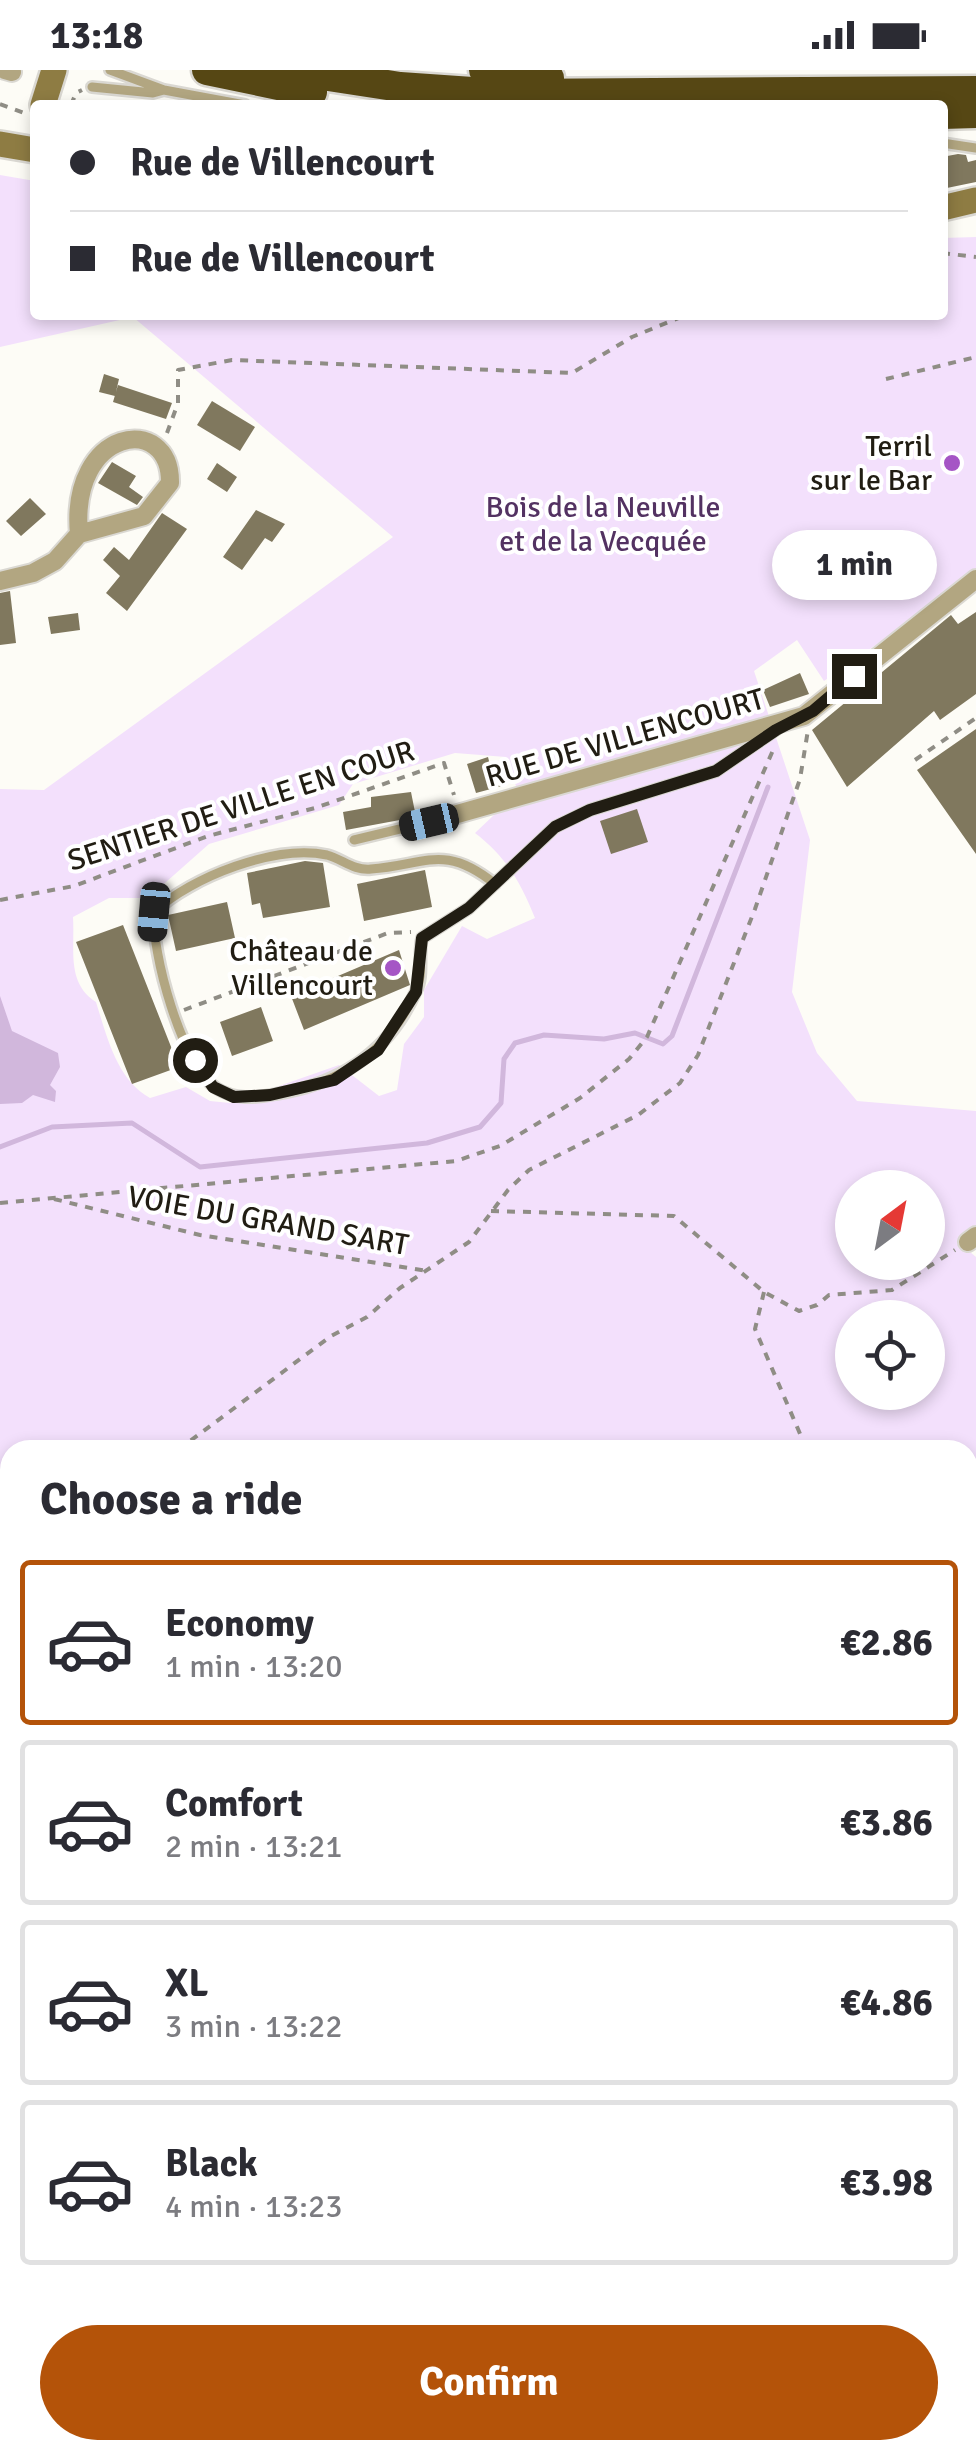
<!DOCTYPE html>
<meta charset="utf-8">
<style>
:root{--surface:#fff;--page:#f7f7f7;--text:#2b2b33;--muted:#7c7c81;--line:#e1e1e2;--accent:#b45309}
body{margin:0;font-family:Signika,sans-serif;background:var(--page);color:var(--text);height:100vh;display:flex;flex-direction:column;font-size:38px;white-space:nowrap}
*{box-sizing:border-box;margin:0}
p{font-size:32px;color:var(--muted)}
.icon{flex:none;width:55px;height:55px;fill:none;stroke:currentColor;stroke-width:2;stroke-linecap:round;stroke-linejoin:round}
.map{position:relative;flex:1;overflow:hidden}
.sheet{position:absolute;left:0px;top:1370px;width:978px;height:1020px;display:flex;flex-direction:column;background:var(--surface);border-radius:30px 30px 0 0;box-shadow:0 5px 15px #0003}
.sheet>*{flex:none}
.hud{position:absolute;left:30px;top:30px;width:918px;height:220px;border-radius:10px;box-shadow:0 5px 15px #0003;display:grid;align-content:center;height:220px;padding:0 40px;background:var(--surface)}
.needle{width:65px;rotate:32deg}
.tools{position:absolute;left:835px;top:1100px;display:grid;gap:20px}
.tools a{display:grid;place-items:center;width:110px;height:110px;border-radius:50%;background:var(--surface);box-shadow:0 5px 15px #0003;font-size:50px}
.end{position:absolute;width:45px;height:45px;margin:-22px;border:12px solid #211d13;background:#fff;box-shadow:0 0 0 5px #fff}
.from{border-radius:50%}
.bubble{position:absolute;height:70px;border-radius:35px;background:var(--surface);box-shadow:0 5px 15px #0003;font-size:32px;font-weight:800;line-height:70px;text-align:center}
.car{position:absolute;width:30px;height:60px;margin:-30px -15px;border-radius:12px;box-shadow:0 0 8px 2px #0007;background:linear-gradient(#222 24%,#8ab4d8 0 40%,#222 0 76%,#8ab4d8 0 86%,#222 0)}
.hud b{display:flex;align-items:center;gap:35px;height:95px;font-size:38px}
.hud b+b{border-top:2px solid var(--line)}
.hud i{width:25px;height:25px;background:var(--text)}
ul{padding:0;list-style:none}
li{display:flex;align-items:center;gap:30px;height:165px;margin:0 20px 15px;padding:0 20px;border:5px solid var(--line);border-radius:10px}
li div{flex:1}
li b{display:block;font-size:38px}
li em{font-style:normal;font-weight:800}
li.on{border-color:var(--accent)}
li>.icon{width:90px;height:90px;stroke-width:1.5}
h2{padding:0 40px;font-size:45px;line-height:120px}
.primary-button{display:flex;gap:20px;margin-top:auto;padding:20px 40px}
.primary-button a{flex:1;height:115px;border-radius:60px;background:var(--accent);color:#fff;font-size:40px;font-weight:800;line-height:115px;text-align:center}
.status{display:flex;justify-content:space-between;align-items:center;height:70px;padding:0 50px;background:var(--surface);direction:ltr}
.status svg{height:28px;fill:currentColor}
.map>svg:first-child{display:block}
.green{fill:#f3e0fc;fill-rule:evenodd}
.water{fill:#d1b7dc}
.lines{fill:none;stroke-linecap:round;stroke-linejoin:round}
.stream{stroke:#d1b7dc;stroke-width:5}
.building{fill:#80785e}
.lane-casing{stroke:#dad8d2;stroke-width:14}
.street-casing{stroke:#dad8d2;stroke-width:22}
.secondary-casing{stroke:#dad8d2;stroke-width:30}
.highway-casing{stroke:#dad8d2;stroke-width:35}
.path{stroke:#8f8d85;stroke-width:4;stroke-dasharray:8 8;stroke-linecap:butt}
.lane{stroke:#b2a681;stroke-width:9}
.street{stroke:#b2a681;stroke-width:18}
.secondary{stroke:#8e7c43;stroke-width:25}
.highway{stroke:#564714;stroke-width:30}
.route{stroke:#211d13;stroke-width:12}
.poi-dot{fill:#a555c5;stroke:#fff;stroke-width:4}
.labels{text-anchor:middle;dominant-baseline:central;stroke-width:8;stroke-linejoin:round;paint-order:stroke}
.poi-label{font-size:30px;fill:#211d13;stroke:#fff;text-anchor:end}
.park-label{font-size:30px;fill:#533262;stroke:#fff}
.street-label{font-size:30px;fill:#211d13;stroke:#fff}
</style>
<div class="status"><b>13:18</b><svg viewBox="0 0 49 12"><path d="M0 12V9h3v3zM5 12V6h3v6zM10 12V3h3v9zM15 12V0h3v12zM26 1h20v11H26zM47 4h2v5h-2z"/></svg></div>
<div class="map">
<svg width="976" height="2390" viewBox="0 0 976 2390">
<rect width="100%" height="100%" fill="#fdfcf6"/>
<path class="green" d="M0 105 35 111V245H942L943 168 976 167V505L824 611 797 570 754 601 810 770 792 922 817 983 857 1031 976 1041V1157L957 1171 976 1187V2390H0V719L44 720 393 467 133 247 0 277ZM455 683 506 687 518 722 475 763C506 787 520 811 535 848L487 869 462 856 424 920V947L404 974 397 1020 379 1026 339 995 230 1033 210 1031 186 1017 150 1028C117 1010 107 967 96 932 66 913 75 879 73 847L109 828H148L209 774 339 735 353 714ZM852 1118H928V1192H852ZM852 1248H928V1322H852ZM10 1380H968V2380H10Z"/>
<path class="water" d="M0 926 12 961 58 983 60 997 50 1015 56 1021 55 1032 33 1025 22 1033 0 1034Z"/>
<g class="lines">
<path class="stream" d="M0 1077 52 1057 132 1053 200 1097 427 1073 480 1057 501 1033 504 989 515 973 544 965 604 969 635 963 663 974 672 966 768 717"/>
</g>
<path class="building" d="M958 84 966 85 968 92 976 90V112L942 119V87Z
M104 304 119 309 115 326 99 322Z
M118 315 172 333 166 349 113 332Z
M212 331 255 357 240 381 197 355Z
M112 392 136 406 129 417 143 427 137 435 98 413Z
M217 393 237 407 227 422 207 409Z
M30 428 46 444 21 466 6 451Z
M256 440 285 454 272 472 265 468 242 500 223 487Z
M162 443 187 459 127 541 106 523 120 506 103 490 114 477 129 490Z
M10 521 16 573 0 575V523Z
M976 542V624L940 650 934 641 847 717 812 660 951 545 958 554Z
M78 543 80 560 51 564 48 547Z
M800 603 809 624 770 637 763 620Z
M976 659V784L917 700Z
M488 687 490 695 496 693 502 716 476 723 467 694Z
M411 722 416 747 346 760 343 742 371 737V727Z
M637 739 648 772 611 784 600 751Z
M305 791 323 793 330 837 263 848 260 833 252 835 247 803Z
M425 800 432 837 364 851 357 814Z
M227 832 235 868 176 881 168 845Z
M123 855 179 997 132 1014 76 872Z
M399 880 410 915 304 960 291 926Z
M261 937 273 971 232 986 220 952Z"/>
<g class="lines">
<defs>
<path id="lane" d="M110 0 164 20 245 35
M92 17 153 23 164 20
M942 73 976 78
M354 770 429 752
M495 814C444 773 426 795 371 799 354 801 342 789 327 785 276 774 191 807 154 842 151 882 182 995 216 1018 234 1030 256 1028 276 1024 340 1014 389 982 416 921 424 905 418 885 422 868L469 838 555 757 590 740 716 701 777 659"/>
<path id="street" d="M5 0 12 2
M0 511 33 503 55 491 79 464 144 446 170 413C171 342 69 357 79 464
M429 752 804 646 976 509
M968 1172 976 1166"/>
<path id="secondary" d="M43 35 54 0
M0 74 35 80
M942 138 976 130"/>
<path id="highway" d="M207 0 312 22
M289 0 400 17 501 24 976 21
M484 0 549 8
M942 44 976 43"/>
</defs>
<use href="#lane" class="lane-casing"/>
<use href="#street" class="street-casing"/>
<use href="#secondary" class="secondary-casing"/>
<use href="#highway" class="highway-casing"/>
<path class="path" d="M0 34 24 43
M71 35 76 23 82 20
M942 183 976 187
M886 309 976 287
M167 363 178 333V300L232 290 572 303 632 267 686 245
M915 690 976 648
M0 830 74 816 208 766 315 738 444 693 454 725
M184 940 388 863 411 862
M54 1129 200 1165 427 1201
M0 1133 456 1091 500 1076 580 1028 629 989 647 967 774 678
M491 1141 674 1146 764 1222 799 1241 817 1235 829 1225 892 1220 955 1180
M764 1222 755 1259 807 1380
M178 1380 331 1266 367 1247 400 1218 469 1172 508 1120 529 1100 638 1045 680 1013 698 985 755 839 800 709 808 660
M968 1500 976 1507
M0 1555 10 1534
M0 1814 10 1817
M968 2193 976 2196
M0 2247 10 2223
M0 2275 10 2279
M633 2380 646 2390
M870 2390 877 2380"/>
<use href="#lane" class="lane"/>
<use href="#street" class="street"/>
<use href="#secondary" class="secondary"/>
<use href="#highway" class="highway"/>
</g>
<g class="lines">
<path class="route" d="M195 990 213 1017 234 1027 270 1025 334 1010 378 980 416 922 422 868 469 838 555 757 590 740 716 701 776 660 813 641 854 606"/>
</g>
<g class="poi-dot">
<circle cx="952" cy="393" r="10"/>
<circle cx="393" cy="898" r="10"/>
</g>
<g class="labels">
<g class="poi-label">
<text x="932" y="376">Terril<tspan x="932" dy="34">sur le Bar</tspan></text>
<text x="373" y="881">Château de<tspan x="373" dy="34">Villencourt</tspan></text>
</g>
<g class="park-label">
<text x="603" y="437">Bois de la Neuville<tspan x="603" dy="34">et de la Vecquée</tspan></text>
</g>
<g class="street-label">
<text transform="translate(625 668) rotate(-16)">RUE DE VILLENCOURT</text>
<text transform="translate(241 736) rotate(-18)">SENTIER DE VILLE EN COUR</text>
<text transform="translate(268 1151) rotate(10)">VOIE DU GRAND SART</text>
</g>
</g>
</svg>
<div class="tools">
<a><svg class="needle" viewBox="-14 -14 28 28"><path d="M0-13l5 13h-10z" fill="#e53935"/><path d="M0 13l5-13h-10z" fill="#7c7c81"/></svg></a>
<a><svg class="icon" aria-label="locate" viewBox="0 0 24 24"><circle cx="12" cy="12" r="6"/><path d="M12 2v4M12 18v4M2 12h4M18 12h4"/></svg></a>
</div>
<i class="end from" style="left:195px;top:990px"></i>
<i class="end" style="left:854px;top:606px"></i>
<div class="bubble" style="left:772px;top:460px;width:165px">1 min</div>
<i class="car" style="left:429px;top:752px;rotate:257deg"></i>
<i class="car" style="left:154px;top:842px;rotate:185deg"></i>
<div class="hud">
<b><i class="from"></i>Rue de Villencourt</b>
<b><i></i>Rue de Villencourt</b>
</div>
<section class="sheet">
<h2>Choose a ride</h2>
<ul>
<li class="on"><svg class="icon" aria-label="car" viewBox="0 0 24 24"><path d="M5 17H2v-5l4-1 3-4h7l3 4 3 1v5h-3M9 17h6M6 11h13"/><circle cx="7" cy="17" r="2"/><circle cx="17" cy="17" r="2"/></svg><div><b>Economy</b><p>1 min · 13:20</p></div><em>€2.86</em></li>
<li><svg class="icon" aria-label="car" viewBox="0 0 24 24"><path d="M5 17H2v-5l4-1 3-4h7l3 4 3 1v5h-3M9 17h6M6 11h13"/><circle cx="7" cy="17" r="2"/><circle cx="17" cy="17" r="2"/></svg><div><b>Comfort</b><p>2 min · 13:21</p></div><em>€3.86</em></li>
<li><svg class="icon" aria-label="car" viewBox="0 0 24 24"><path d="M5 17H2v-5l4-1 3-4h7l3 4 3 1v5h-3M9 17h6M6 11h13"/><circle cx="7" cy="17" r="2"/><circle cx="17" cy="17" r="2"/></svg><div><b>XL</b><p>3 min · 13:22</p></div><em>€4.86</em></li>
<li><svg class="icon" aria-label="car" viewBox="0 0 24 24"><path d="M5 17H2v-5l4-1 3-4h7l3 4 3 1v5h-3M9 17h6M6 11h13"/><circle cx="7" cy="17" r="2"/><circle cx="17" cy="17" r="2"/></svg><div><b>Black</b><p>4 min · 13:23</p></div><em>€3.98</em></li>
</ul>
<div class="primary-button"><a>Confirm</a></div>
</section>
</div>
